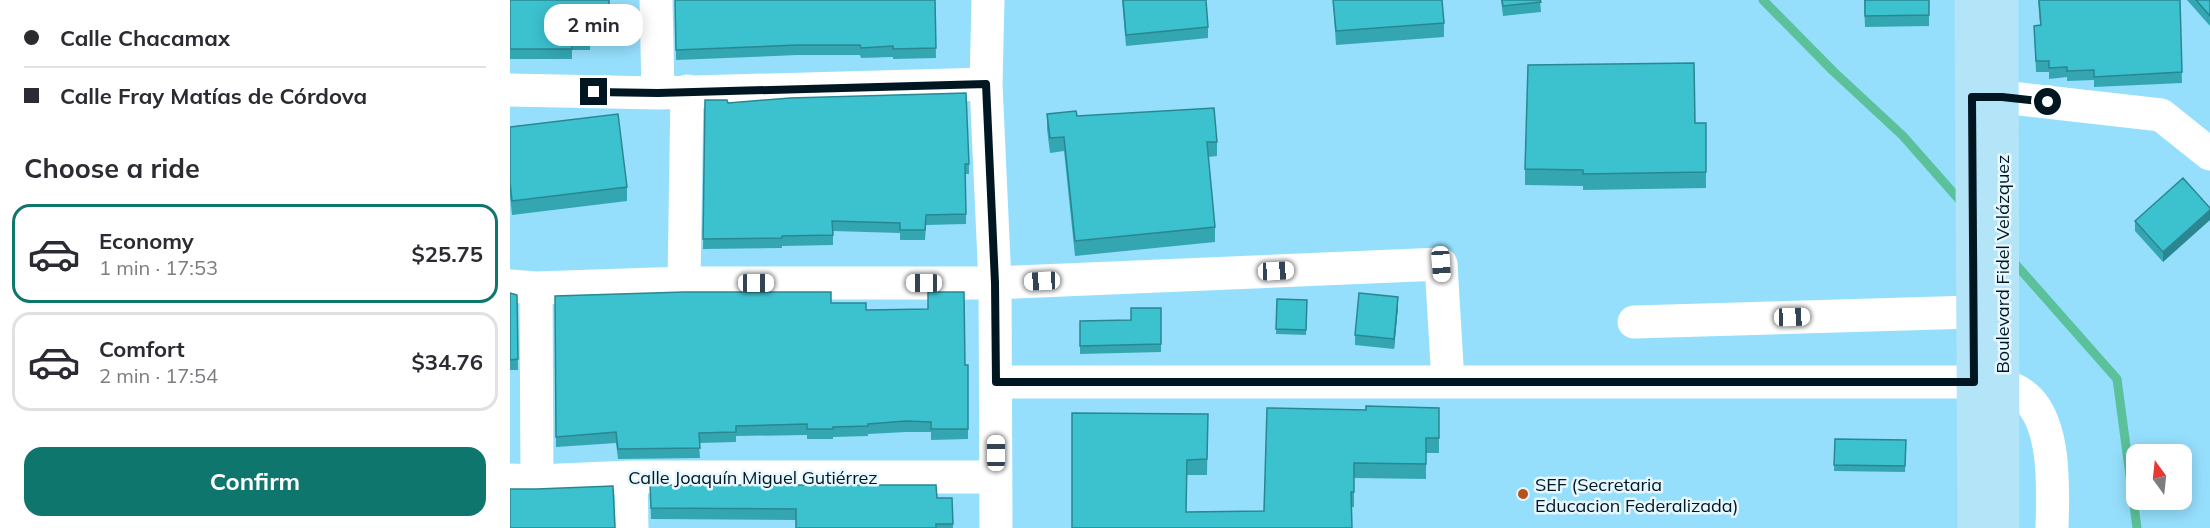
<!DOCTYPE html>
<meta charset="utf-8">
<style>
:root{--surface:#fff;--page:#f7f7f7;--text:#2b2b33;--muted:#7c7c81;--line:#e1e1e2;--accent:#0f766e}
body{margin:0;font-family:Mulish,sans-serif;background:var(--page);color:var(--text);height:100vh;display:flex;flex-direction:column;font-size:22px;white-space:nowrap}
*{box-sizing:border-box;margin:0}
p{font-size:20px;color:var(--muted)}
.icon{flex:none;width:33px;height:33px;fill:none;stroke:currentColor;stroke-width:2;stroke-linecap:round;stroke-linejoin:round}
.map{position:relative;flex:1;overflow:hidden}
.details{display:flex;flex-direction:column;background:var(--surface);width:510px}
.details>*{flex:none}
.guide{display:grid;align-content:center;height:132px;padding:0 24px;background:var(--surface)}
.needle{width:39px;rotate:345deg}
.fabs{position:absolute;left:1616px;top:444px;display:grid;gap:12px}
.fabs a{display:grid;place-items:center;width:66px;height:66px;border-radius:12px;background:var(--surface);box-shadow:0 3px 15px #0003;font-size:30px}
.end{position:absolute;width:27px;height:27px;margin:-14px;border:8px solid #001722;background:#fff;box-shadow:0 0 0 3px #fff}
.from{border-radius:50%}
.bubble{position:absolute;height:42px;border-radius:18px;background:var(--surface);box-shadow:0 3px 15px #0003;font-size:20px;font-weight:700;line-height:42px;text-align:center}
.car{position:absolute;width:18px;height:36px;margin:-18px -9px;border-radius:8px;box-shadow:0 0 4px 2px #0007;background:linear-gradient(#fff 24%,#345 0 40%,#fff 0 76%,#345 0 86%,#fff 0)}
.guide b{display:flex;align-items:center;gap:21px;height:57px;font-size:22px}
.guide b+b{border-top:2px solid var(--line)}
.guide i{width:15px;height:15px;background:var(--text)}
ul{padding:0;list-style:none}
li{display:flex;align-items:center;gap:18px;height:99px;margin:0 12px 9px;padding:0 12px;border:3px solid var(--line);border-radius:18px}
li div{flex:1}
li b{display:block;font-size:22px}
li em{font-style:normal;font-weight:700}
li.current{border-color:var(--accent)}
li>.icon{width:54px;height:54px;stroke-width:1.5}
h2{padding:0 24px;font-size:27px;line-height:72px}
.primary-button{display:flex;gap:12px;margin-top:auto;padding:12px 24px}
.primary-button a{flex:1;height:69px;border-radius:18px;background:var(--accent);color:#fff;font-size:24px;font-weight:700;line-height:69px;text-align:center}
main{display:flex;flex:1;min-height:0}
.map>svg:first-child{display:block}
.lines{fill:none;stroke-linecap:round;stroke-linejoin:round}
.stream{stroke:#5bc19a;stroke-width:9}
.minor{stroke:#fff;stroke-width:33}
.major{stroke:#b4e4f7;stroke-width:33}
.wall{fill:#34a6b2}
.shaded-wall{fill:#2a8791}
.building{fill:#3cc1cf;stroke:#2a8791;stroke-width:1.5}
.route{stroke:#001722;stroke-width:8}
.poi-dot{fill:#b6531b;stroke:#e6f7ff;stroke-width:2}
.labels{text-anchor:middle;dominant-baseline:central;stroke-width:5;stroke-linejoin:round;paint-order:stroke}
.street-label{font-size:18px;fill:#001722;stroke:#e6f7ff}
.poi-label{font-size:18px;fill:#001722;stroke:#e6f7ff;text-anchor:start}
</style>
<main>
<section class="details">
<div class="guide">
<b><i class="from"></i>Calle Chacamax</b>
<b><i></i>Calle Fray Matías de Córdova</b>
</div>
<h2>Choose a ride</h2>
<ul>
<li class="current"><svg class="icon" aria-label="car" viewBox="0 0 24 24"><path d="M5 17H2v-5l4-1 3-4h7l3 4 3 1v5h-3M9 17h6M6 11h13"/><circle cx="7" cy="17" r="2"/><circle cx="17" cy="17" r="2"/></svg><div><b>Economy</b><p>1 min · 17:53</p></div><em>$25.75</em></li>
<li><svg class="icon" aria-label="car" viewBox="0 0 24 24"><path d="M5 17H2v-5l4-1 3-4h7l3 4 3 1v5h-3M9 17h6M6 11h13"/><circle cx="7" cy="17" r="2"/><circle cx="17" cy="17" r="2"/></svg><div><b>Comfort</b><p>2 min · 17:54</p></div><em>$34.76</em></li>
</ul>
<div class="primary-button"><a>Confirm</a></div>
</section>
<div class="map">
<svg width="1700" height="528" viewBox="0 0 1700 528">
<rect width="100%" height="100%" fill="#95dffd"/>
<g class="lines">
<path class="stream" d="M1253 0 1323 71 1393 136 1453 204
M1501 259 1607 379 1627 528"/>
<path class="minor" d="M146 0 148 93
M478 0 476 84 485 283 486 528
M0 90 148 93 476 84
M1464 97H1492L1651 115 1700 154
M174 283 177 91
M0 286 26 288 174 283H485L931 264 938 382
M26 288 27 481
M1124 322 1463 312
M486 382H1464C1477 384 1493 384 1505 390 1548 410 1543 489 1542 528
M121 477 122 528
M0 480 27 481 121 477H486"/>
<path class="major" d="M1461 0 1464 528
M1492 0 1493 528"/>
</g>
<path class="wall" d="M0 0H99V25L80 26V50H62V59H0Z
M165 0H425L426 58 383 59V57L351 58 350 55H288L166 60Z
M612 0 698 27V38L616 46Z
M823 0 934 23V37L826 45Z
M991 0H1030L1031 12 993 16Z
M1354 0H1419V26L1355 27Z
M1528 0H1670L1672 83 1584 87V80L1557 81V77L1539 79V72H1526L1524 26 1530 25Z
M1677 0H1700V26Z
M195 100 218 103 459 164V174H456V224L416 225 415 240H390V233L323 231V245L272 246V248L193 249Z
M537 114 567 116 707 142V156L698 157 705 227V242L565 256 554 151 540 153 537 129Z
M1185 123H1196V188L1073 190V186L1015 185V169Z
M0 127 117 187V201L2 215 0 196Z
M1700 208 1653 262 1625 231V221Z
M0 293 7 295 8 370H0Z
M45 296 321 303 356 310 455 365H458V439L421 440V432H396L358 434V436L323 437V439H297V435L226 436V442L189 443 190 458 108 459 106 443 46 447Z
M767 299 797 300 796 335 766 334Z
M888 307 884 349 845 345V335Z
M651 308V352L570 354V321L621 320Z
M929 408V453H916V479L844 478V507L562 528 698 414 697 475H677L676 512 754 511 856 410Z
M1325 439 1396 440 1395 472 1324 471Z
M140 485 427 498H442L443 528H286V520L141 519Z"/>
<path class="shaded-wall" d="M1700 210V220L1653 262V252Z
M888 297V307L884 349V339Z"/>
<path class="building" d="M0 0H99V15L79 16 80 40H62V49H0Z
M165 0H425L426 48 383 49V46L351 48 350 45H288L166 50Z
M613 0H696L698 27 616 35Z
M823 0H932L934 23 826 31Z
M992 0H1030L1031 2 993 6Z
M1355 0H1419V15L1355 16Z
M1529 0H1670L1672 72 1584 77V70L1557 71V67L1539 68V61H1526L1524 26 1531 25Z
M1686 0H1700V16Z
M1184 63 1185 123H1196V172L1073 174V170L1015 169 1018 65Z
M456 93 459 164H455L456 214 416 215 415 230H390V223L322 221 323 235 272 236V238L193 239 195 100H217L218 103 280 98Z
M704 108 707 142H697L705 227 565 241 554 137 540 138 537 114 566 111 567 116Z
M108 114 117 187 2 201 0 182V127Z
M1673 178 1700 208V210L1653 252 1625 221Z
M174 292H321V303H356V310L418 309V292H454L455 365H458V429H421V422L396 421 358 424V426L323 427V429H297V424L226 426V432L189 433 190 448 108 449 106 432 46 437 45 296Z
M0 293 7 295 8 359 0 360Z
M849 293 888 297 884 339 845 335Z
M767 299 797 300 796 330 766 329Z
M621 308H651V344L570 346V321L621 320Z
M856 406 929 408V438H916V464L844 463V492H841L842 528H562V413L698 414 697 459 677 460 676 512 754 511 757 408 856 410Z
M1325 439 1396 440 1395 466 1324 465Z
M140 485H426L427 498H442L443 524H426V528H286V509L141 508Z
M103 486 105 528H0V489H26Z"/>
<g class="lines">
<path class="route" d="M84 92 148 93 476 84 485 283 486 382H1464L1462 97H1492L1538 102"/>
</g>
<circle class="poi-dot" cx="1013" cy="494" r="6"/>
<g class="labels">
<g class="street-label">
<text transform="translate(1492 264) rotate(-90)">Boulevard Fidel Velázquez</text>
<text x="243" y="477">Calle Joaquín Miguel Gutiérrez</text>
</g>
<g class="poi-label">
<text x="1025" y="484">SEF (Secretaria<tspan x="1025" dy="21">Educacion Federalizada)</tspan></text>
</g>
</g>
</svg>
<div class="fabs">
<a><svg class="needle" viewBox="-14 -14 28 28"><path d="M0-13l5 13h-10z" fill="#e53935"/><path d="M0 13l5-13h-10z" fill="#7c7c81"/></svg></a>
</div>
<i class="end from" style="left:1538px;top:102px"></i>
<i class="end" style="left:84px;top:92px"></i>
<div class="bubble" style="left:34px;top:4px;width:99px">2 min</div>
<i class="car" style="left:931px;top:264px;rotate:176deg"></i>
<i class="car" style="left:766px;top:271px;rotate:87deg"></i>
<i class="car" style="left:532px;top:281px;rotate:267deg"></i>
<i class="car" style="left:246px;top:283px;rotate:90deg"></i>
<i class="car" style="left:414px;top:283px;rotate:270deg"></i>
<i class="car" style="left:1282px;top:317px;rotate:88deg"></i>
<i class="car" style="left:486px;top:453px;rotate:0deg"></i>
</div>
</main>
